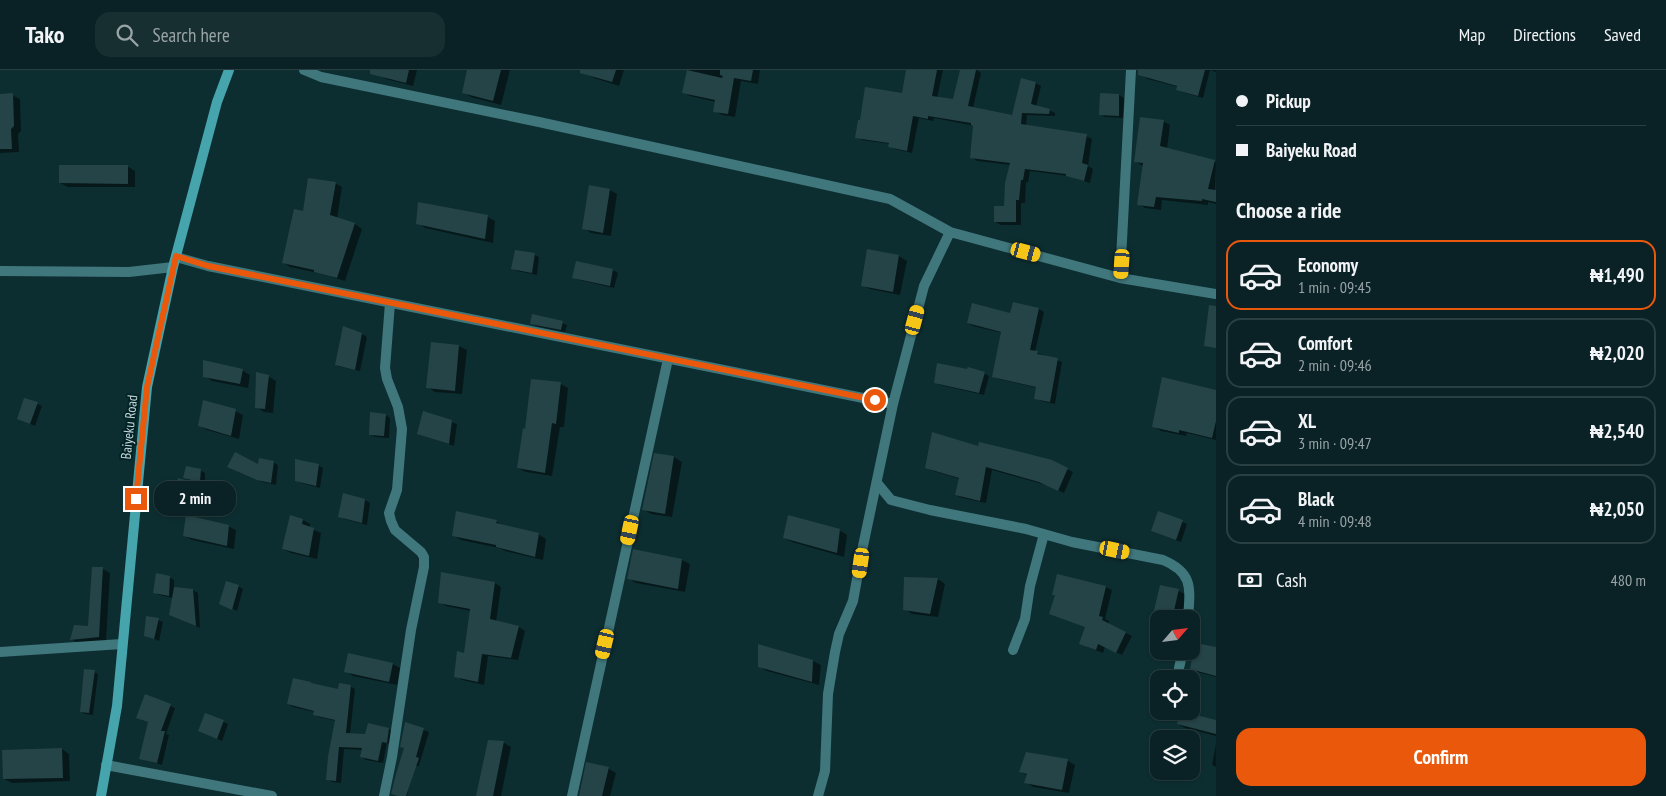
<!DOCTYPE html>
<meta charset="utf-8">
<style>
:root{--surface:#0a2225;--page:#182f32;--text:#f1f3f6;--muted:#99a4a7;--line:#2a3f42;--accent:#ea580c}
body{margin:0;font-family:"PT Sans Narrow",sans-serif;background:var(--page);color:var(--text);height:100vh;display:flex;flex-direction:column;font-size:19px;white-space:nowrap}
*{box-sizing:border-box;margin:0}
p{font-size:16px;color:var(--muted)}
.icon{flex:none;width:28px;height:28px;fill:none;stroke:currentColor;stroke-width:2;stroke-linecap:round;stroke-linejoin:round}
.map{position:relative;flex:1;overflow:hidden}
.details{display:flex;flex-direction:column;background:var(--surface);width:450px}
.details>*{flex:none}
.banner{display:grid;align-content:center;height:110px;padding:0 20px;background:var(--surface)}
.needle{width:32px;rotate:62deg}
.controls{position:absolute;left:1150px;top:540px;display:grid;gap:10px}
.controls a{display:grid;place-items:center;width:50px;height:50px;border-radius:10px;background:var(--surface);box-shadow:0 1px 4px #0004,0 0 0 1px var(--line);font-size:25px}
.end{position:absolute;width:22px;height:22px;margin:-11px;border:6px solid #ea580c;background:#fff;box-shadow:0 0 0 2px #fff}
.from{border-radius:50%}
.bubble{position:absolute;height:35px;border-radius:15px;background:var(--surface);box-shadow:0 1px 4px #0004,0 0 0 1px var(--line);font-size:16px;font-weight:700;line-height:35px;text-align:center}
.car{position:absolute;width:15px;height:30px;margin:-15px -8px;border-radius:6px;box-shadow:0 0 4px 1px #0007;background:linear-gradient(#f5c518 24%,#345 0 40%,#f5c518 0 76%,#345 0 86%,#f5c518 0)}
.banner b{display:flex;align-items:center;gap:18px;height:48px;font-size:19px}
.banner b+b{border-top:1px solid var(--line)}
.banner i{width:12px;height:12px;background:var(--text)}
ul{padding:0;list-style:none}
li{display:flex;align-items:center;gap:15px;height:70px;margin:0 10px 8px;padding:0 10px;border:2px solid var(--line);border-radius:15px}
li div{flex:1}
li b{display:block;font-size:19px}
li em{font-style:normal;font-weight:700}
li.active{border-color:var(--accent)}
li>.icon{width:45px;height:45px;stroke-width:1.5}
h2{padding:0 20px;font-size:22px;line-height:60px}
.pay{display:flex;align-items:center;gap:12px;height:55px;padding:0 20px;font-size:19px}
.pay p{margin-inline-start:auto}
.button{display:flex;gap:10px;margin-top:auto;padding:10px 20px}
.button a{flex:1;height:58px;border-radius:15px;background:var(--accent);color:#fff;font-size:20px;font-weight:700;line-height:58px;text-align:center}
header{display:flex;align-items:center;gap:30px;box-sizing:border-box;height:70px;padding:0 25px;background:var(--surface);border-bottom:1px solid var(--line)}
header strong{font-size:24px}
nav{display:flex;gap:28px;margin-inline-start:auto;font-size:18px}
.search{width:350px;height:45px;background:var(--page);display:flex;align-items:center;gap:12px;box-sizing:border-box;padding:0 18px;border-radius:15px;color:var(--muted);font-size:19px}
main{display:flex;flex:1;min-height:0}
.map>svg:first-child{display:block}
.shadow{fill:#0007}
.building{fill:#254447}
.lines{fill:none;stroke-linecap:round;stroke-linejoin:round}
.street{stroke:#40777d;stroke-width:10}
.secondary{stroke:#46a4ad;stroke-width:10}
.route{stroke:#ea580c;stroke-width:6}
.labels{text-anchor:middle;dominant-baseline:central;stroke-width:4;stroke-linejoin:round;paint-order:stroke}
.street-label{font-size:14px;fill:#c8d9db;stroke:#032427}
</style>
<header>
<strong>Tako</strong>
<div class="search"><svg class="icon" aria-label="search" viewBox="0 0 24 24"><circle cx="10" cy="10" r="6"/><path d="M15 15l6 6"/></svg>Search here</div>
<nav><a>Map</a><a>Directions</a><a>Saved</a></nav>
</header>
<main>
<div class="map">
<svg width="1216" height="726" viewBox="0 0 1216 726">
<rect width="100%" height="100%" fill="#0d2e31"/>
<path class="shadow" d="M381 0H417L413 16 386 9 380 5Z
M469 0H510L501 35 471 27 463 22Z
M588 0H624L619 16 594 8 587 4Z
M688 0H760L758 14 741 11 735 47 722 45 715 41 716 32 690 26 683 22Z
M907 0H943L937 28 954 31 961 0H977L981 3 973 38 1012 46 1022 10 1036 13 1041 16 1036 37 1049 40 1055 43V46L1027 45 1026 56 1086 66 1092 69 1088 96 1093 99 1090 113 1068 106 1030 101 1028 113 1026 112 1025 133H1021V155H1001L995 152 1005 137 1011 95 977 91 971 87 975 56 934 48 933 51 919 48 912 83 895 79 889 76 890 74 862 70 857 67 903 25Z
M1145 0H1216V2L1210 0 1203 28 1182 22 1177 19 1178 17 1148 9 1143 6Z
M0 25H12L20 29 21 61 18 64 19 82 0 83Z
M1119 25 1124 28 1123 48 1105 47 1100 44Z
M1163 51 1170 55 1167 79 1216 92 1215 121 1216 122V134L1208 132V135L1162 130 1161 140 1145 138 1139 134 1143 96 1136 92Z
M127 96 135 101V117H68L60 113Z
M335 113 342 117 337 149 355 154 362 159 345 211 318 203 290 197 283 192 304 142Z
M610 120 617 124 611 166 591 163 584 158Z
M488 147 495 151 493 173 425 158 418 153Z
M868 181 899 186 907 191 900 225 870 219 862 215Z
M535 185 539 187 537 205 517 201 513 198Z
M613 200 618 203 614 218 579 210 574 207Z
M1014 233 1039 239 1044 242 1035 282 1062 292 1055 334 1041 331 1036 328 1038 318 998 309 993 306 1002 263 973 256 968 253 1011 245Z
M531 253H562L567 255 565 262 536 256Z
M362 264 367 267 360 301 341 297 336 295Z
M432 273 459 276 467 280 462 324 435 322 428 317Z
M242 300 250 305 248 318 212 311 205 306Z
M984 303 989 306 984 325 940 315 935 312Z
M268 306 276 311 273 343 264 342 257 337Z
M561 314 568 318 564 357H560L552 406 526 402 518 398 526 360Z
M1216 321V370L1187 363 1186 366 1161 361 1153 356Z
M37 334 42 336 35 356 23 351Z
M235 341 243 345 239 369 207 360 199 355Z
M424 343 457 354 454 376 418 364Z
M386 345 390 348 389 368 375 367 370 365Z
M979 377 1051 391 1073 402 1064 423 1046 415 992 400 986 433 962 428 956 425 960 409 933 401 927 397Z
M655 385 674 387 682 392 672 447 651 444 643 439Z
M273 392 278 395 276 415 263 412 234 399Z
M318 395 323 398 320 418 301 413 296 410Z
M200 400 205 403V413L189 410 184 407Z
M187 412 190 413V422L179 420Z
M365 430 370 433 367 455 344 449 339 446Z
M1159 442 1187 454 1181 472 1157 463Z
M457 443 497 452 504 456 538 464 546 469 543 490 505 481 499 478 461 470 453 465Z
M303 450 310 454V458L321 463 317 489 291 483 283 479Z
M228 456 236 460 234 479 192 470 185 466Z
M839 460 847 465 844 487 792 472 784 468Z
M634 480 682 490 690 494 685 522 636 513 628 508Z
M93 498 103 499 110 503 106 571 78 573 71 569 89 557Z
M169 507 174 510V518L193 520 198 523 200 558 176 547 173 528 159 525 155 522Z
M938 509 945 514 938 547 912 544 905 539Z
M495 513 501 517 496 552 519 557 525 561 518 590 488 586 484 615 462 610 456 606 465 584 471 541 446 536 440 532Z
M238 516 243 519 237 541 226 536Z
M1161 516 1179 521 1187 525 1181 549H1159V557L1152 553Z
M1106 517 1112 520 1105 549 1109 551 1108 554 1132 566 1122 585 1105 577 1103 583 1087 577Z
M158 550 163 552 159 571 146 565Z
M1216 579V607L1197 602 1191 599Z
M813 591 821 595 819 615 767 601 759 596Z
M393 594 400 598 397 615 353 606 346 601Z
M94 602 98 604 93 645 85 644 81 642Z
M350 616 355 619 350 664 366 665 369 655 389 659 394 662 392 675 387 673 383 693 366 690 362 687 363 680 344 679 341 713 332 712 327 709 336 651 319 647 314 644 315 642 293 637 288 634 339 620Z
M146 626 175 638 166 664 169 665 162 695 140 688 149 652 142 650Z
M206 644 228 654 222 671 204 663Z
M1216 652V666L1185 658 1178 654Z
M406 654 429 662 419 696H413L407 726H398L393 723 406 679Z
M503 672 511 677 501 726H478Z
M1216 674V697L1212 695Z
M62 679 69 684 70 711 12 713 4 709Z
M1026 683 1068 691 1075 695 1069 723 1033 717 1026 712 1028 706 1020 702Z
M608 698 616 703 610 726H580Z"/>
<path class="building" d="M370 0H409L406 13 370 4Z
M467 0H501L493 31 462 23Z
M580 0H616L612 12 580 3Z
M687 0 722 8 723 6 720 5V0H753L751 11 734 8 728 44 713 42 715 30 682 23Z
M906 0H937L932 26 953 29 960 0H976L968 36 1012 45 1021 8 1036 12 1031 34 1050 39 1049 44 1022 43 1021 54 1087 64 1082 93 1088 95 1084 111 1066 106V104L1025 99 1023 110H1021L1019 130H1016V152H994V136H1004L1005 113 1010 93 970 88 973 56 971 55V53L928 46V49L913 46 907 81 888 77 889 73 855 68 858 50H860L865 17 902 23Z
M1138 0H1205L1198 26 1176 20 1177 16 1138 5Z
M13 23 14 56 11 59 12 79H0V24Z
M1100 23 1119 24V46L1099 45Z
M1140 47 1164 50 1160 76 1215 90 1208 119 1216 120V132L1202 129V131L1156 127 1154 137 1137 135 1143 93 1134 92Z
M59 95H128V114L59 113Z
M308 108 336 112 330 145 355 153 337 208 314 202V200L282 193 294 139 303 141Z
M589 115 610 119 603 163 582 159Z
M418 132 488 145 485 169 416 154Z
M867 179 899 185 893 222 861 216Z
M515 180 535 183 532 203 511 199Z
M576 191 613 199 610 216 572 208Z
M1013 232 1039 238 1030 280 1038 281 1037 284 1058 288 1050 332 1034 329 1036 317 992 307 1001 262 967 253 972 233 1010 243Z
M1209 235 1216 236V278L1204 276Z
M532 244 563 251 561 260 530 254Z
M343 256 362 263 355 300 335 295Z
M431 272 459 275 455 321 426 318Z
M203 290 243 299 240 314 203 307Z
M937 293 967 299 968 297 985 302 979 323 934 313Z
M256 302 269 305 265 339 255 338Z
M1162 307 1216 320V351L1212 368 1179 360V363L1152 357Z
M531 309 561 312 556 354 552 353 545 403 517 398 523 358 525 359Z
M24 328 38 332 30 354 17 349Z
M203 330 236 339 231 366 198 356Z
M423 341 452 350 449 374 417 364Z
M370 342 386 344 384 366 369 365Z
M932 362 978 376 979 372 1017 381 1052 390 1068 398 1058 421 1039 412 986 397 980 431 955 425 959 408 925 398Z
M235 382 258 394 259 388 274 391 271 413 257 410 227 397Z
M654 383 674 386 665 444 642 440Z
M295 389 319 394 316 416 295 411Z
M186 396 201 399 200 412 183 408Z
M178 408 188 411V422L175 420Z
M343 423 365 429 362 453 338 447Z
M456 441 497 450 496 453 539 463 535 487 496 477V475L452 466Z
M1158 441 1183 450 1176 470 1151 461Z
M186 445 229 455 227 476 183 466Z
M290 445 303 449 302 454 314 458 309 486 282 479Z
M788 445 840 459 837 483 783 468Z
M633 479 682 489 678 519 627 509Z
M92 497H103L99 567 70 570 74 555 88 556Z
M441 502 495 512 490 549 519 556 511 588 482 584 478 612 454 607 457 581 464 583 470 539 438 533Z
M156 503 170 506 169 526 153 523Z
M1057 504 1106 516 1099 546 1103 547 1102 550 1126 562 1116 583 1098 574 1096 580 1079 574 1085 557 1049 544 1055 525H1052Z
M904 507 938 508 930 544 903 540Z
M226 511 239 515 232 540 219 534Z
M1160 515 1179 519 1172 549H1152Z
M174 517 193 519 196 556 169 545Z
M146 546 159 548 154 569 144 566Z
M1195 573 1216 577V606L1190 599Z
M758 574 813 590 812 612 758 597Z
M348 583 393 593 389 612 344 602Z
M84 599 95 600 89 643 80 642Z
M293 608 311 612V613L338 619 339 613 351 615 346 663 365 664 368 653 389 658 387 673 382 672 378 691 360 687 362 678 339 677 336 711 326 710 328 687 335 650 313 645 314 641 287 634Z
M145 624 171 634 161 661H165L157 693 139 689 148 652 136 648Z
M1180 641 1216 650V664L1177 654Z
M205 643 224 650 217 669 198 661Z
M405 652 424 658 416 687 419 688 406 726H398L391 724 396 704 404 678 400 677Z
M488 670 504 671 493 726H476Z
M62 678 63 708 3 709 2 680Z
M1026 682 1068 689 1062 720 1024 713 1027 704 1019 702Z
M586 692 609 697 602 726H579Z"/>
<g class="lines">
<path class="street" d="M304 0 321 7 539 52 890 129 950 162 1120 208 1216 224
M176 187 208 196 893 334
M0 201 129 202 173 197
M1120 208 1131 0
M877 413 891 430 930 440 1026 459 1072 472 1163 490C1194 503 1190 519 1188 549
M1013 580 1025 549 1030 516 1044 464
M0 582 122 574
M1179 598 1183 581
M106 695 272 726
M384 726 392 687 411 560 424 497V487L421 482 395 460 391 451 389 443 397 420 402 359 398 337 387 309 385 298 390 233
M572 726 668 289
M818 726 825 701 828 624 835 582 839 564 853 531 863 476 893 334 924 216 950 162"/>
<path class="secondary" d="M101 726 117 636 147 317 173 197 217 32 229 0"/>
</g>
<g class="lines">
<path class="route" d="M136 429 147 317 176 186 208 196 875 330"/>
</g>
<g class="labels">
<g class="street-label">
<text transform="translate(129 357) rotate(-84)">Baiyeku Road</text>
</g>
</g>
</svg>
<div class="controls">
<a><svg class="needle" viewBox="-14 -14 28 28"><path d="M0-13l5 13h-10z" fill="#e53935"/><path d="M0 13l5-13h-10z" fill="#99a4a7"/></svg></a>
<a><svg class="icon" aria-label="locate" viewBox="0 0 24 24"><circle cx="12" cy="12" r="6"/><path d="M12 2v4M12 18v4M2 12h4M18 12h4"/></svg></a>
<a><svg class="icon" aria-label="layers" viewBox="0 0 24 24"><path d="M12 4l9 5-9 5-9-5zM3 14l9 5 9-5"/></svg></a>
</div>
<i class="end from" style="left:875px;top:330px"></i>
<i class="end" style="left:136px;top:429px"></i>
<div class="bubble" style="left:154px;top:411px;width:82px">2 min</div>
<i class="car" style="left:1026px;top:182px;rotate:105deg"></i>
<i class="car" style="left:1122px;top:194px;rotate:184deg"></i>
<i class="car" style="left:915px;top:250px;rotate:15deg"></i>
<i class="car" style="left:630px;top:460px;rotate:192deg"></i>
<i class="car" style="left:1115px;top:480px;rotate:102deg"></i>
<i class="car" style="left:861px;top:493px;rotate:188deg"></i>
<i class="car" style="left:605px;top:574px;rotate:193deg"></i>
</div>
<section class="details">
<div class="banner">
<b><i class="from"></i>Pickup</b>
<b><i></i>Baiyeku Road</b>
</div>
<h2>Choose a ride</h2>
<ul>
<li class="active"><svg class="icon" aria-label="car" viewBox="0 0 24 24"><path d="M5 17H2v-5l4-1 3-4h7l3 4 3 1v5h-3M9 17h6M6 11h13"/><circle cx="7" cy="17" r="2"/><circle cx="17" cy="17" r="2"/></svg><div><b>Economy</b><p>1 min · 09:45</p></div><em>₦1,490</em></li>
<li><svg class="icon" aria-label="car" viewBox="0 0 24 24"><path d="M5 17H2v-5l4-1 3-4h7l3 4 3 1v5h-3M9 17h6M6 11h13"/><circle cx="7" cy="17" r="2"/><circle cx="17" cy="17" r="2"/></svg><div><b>Comfort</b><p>2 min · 09:46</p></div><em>₦2,020</em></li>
<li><svg class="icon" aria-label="car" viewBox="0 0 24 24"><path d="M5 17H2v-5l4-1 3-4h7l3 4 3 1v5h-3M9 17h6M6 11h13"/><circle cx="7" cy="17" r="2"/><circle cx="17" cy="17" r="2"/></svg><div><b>XL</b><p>3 min · 09:47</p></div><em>₦2,540</em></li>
<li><svg class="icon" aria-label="car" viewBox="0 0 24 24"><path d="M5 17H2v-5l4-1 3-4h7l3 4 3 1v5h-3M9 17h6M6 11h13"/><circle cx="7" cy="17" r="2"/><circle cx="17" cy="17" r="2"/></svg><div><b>Black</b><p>4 min · 09:48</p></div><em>₦2,050</em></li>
</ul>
<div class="pay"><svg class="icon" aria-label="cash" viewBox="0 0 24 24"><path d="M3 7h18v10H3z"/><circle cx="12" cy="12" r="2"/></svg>Cash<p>480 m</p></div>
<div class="button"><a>Confirm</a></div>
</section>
</main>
